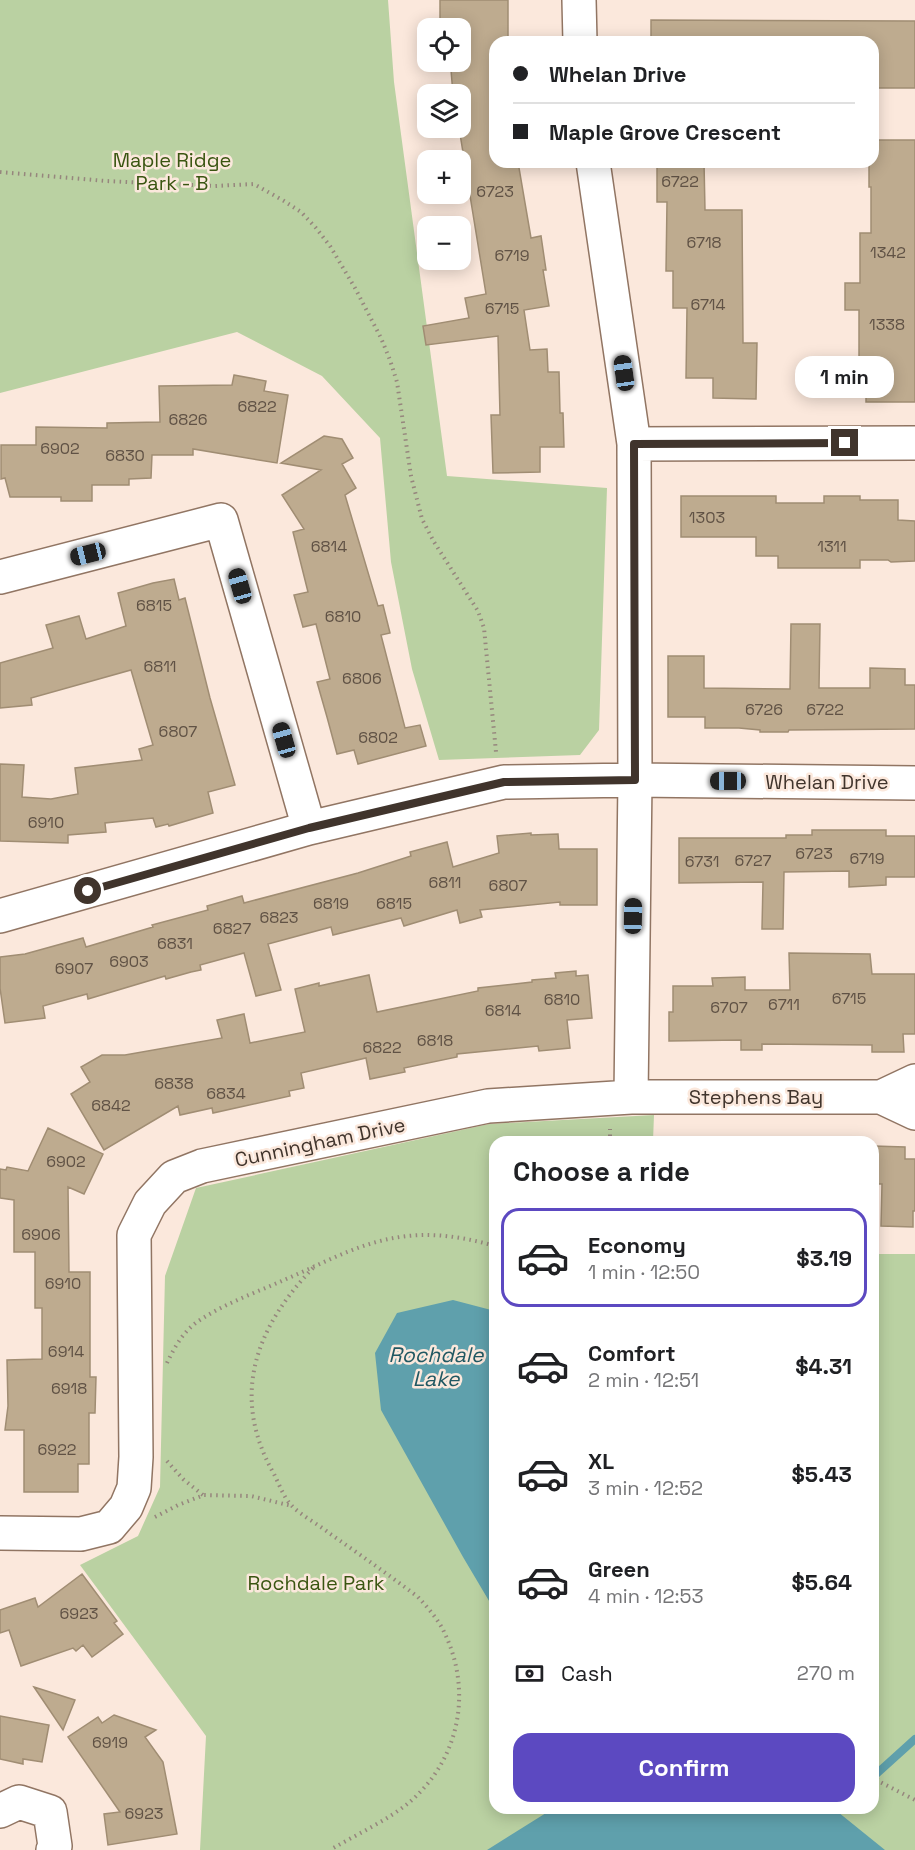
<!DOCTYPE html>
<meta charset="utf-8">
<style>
:root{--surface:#fff;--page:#f2f2f2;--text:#202124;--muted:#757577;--line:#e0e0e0;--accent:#5c49c1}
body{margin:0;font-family:"Space Grotesk",sans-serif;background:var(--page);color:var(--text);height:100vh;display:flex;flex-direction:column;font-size:22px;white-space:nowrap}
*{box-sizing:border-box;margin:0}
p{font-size:20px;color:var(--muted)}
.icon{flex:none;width:33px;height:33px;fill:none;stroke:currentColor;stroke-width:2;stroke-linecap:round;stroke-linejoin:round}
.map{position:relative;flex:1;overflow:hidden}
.sheet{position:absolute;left:489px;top:1136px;width:390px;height:678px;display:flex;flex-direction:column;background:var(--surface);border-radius:18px;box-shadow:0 3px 15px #0003}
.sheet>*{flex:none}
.hud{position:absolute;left:489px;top:36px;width:390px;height:132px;border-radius:18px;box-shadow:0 3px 15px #0003;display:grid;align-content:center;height:132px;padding:0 24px;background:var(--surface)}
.buttons{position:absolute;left:417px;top:18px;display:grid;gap:12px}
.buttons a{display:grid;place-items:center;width:54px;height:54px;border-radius:12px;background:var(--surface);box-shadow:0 3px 15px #0003;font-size:30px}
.end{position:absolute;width:27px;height:27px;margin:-14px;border:8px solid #40342c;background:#fff;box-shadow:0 0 0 3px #fff}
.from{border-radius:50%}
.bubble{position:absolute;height:42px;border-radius:18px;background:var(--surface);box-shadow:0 3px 15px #0003;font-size:20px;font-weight:600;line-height:42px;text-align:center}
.car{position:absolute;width:18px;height:36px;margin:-18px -9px;border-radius:8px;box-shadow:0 0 4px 2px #0007;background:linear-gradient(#222 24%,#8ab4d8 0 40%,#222 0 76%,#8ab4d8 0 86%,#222 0)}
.hud b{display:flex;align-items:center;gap:21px;height:57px;font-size:22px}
.hud b+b{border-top:2px solid var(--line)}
.hud i{width:15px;height:15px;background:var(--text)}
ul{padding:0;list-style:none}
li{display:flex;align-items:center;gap:18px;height:99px;margin:0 12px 9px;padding:0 12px;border:3px solid transparent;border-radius:18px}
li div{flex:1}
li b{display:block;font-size:22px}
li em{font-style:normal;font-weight:600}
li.selected{border-color:var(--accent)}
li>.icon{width:54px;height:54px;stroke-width:1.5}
h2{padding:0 24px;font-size:27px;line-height:72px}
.pay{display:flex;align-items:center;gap:15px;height:66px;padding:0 24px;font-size:22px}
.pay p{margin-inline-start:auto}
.primary-button{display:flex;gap:12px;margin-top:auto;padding:12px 24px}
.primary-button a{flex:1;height:69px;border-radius:18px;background:var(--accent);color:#fff;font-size:24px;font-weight:600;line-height:69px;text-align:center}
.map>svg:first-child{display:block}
.green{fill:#bad1a2}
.water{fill:#5fa0ac}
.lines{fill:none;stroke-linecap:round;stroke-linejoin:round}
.stream{stroke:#5fa0ac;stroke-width:8}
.building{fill:#beab8f;stroke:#a08d73;stroke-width:1.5}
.minor-casing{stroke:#917563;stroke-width:36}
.path{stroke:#96867d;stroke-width:4;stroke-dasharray:1.5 4.5;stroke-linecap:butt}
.minor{stroke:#fff;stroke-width:33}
.route{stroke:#40342c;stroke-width:8}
.labels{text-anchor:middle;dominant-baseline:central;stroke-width:5;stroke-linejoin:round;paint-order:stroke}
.number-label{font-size:16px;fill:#605245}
.park-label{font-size:20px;fill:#3a5511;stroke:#fbe8dc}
.street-label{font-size:20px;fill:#40342c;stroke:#fbe8dc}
.water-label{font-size:21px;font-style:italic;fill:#215862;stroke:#fbe8dc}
</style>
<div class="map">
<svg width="915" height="1850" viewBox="0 0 915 1850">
<rect width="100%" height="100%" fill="#fbe8dc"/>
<path class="green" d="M0 0H388L394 82 447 476 607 488 599 730 580 755 439 760 412 669 391 562 380 438 322 376 237 332 0 393Z
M654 1115 653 1141 495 1142V1808H873V1254H915V1850H200L206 1736 80 1565 138 1536 160 1487 165 1276 196 1188 489 1124Z"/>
<path class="water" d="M453 1300 495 1311V1611L463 1557 381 1410 375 1353 397 1313Z
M554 1808H833L885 1850H487Z"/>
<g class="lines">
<path class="stream" d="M873 1777 915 1739
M836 1810 839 1808"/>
</g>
<path class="building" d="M440 0H508V42H495V162H518L531 238 541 236 546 270H543L549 306 524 310 530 350 547 349 548 372H559L560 413H563L564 447H540V472L493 473 491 415H500L498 336 426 345 423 326 469 318 465 298 486 294 460 134 455 135V128H460V94H453L451 70H443V62H460V28H440Z
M651 20 915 21V88H873V42H651Z
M873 140H915V402H866V391H854V363H859V310H845V283H860V233H871V187H869V162H873Z
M657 162H704L705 210H742L743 343H757L756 399 713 398V378H686L687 308H673V271H666L667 202H657Z
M234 375 266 381 264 391 288 395 277 463 193 449V455H152L151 478 129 479V485H92V501H61V497H10L5 478 1 479V445H36V427L107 428V423L160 422 159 386 232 385Z
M324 436 342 439 353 458 342 464 356 488 345 495 378 606 383 605 390 633 381 635 405 728 420 725 426 746 358 764 354 750 337 754 327 717 317 682 330 679 316 624 303 627 294 595 308 592 293 532 304 529 282 495 321 470 281 463Z
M681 496H776V503H824V496H860V500H898V520L915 521V561L891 562 888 560H860V568H778V556H756V537H681Z
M174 579 179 600 185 598 210 698 235 785 208 792 213 813 169 826 168 824 156 827 153 818 105 823 106 832 68 835V843L0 841V764L24 765 22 797 51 799 78 794 75 768 142 760 139 749 153 745 131 670 31 698 32 705 0 708V663L53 648 46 625 79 616 86 639 126 626 118 593 153 583Z
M791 624H820L819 688H870V668L905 669V685H915V729L789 730 788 732H760V730L739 728H705V717H668V656H704V688L790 689Z
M812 830H886V836H915V877H886V885L849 887V871L784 872 783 929H762L763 882 679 883V838H786V835H812Z
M531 833V835L558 834 559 849H597V905H560V902L480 910 482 917 460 923 457 910 404 926 401 918 333 935 331 927 268 944 281 990 256 996 244 953 200 965 201 970 191 972 166 979 165 976 88 999 87 994 43 1006 45 1018 5 1023 0 988V957L25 954 83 938 86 947 153 927 152 925 208 910 207 906 242 896 244 903 358 873 411 856 410 852 447 842 453 867 499 853 497 836Z
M789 953 870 954 872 974H915V1034H903L904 1052H872V1045L762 1044V1050H741V1040L669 1041V1012H673V986H713L712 978 745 977V990H790Z
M576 971V976L588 975 592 1018 567 1020 570 1048 539 1051 538 1046 457 1054V1057L404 1068 405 1072 370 1079 366 1058 301 1073 304 1088 289 1091 290 1096 213 1113 212 1108 180 1115 178 1106 104 1150 71 1094 90 1082 81 1067 102 1055H125L222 1038 217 1020 244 1014 250 1043 305 1032 295 989 319 983V986L369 975 377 1012 478 991V988L532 982V980L556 978 555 973Z
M48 1128 103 1154 84 1194 68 1187 69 1272H90V1377H96L95 1413H89V1464H78V1492H24V1430H5L8 1406 7 1360 42 1359V1308H35V1252H14V1200L0 1198V1169L6 1170 7 1167 28 1171Z
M873 1146 905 1147V1159H915V1211H913V1227L881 1226 882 1184H873Z
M82 1574 117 1621 114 1623 123 1634 92 1657 83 1645 76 1651 73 1648 21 1666 9 1630 0 1633V1610L35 1598 38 1607Z
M34 1687 75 1700 63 1730Z
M114 1715 156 1730 145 1737 163 1762 177 1834 108 1845 104 1814 120 1812 68 1737 98 1717 102 1723Z
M0 1716 49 1725 42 1762 23 1759V1764L0 1759Z"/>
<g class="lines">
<defs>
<path id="minor" d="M579 0 580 42
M593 162 634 444 635 780 631 1097
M634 444 915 443
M0 577 221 520 309 828
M0 916 309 828 504 782 635 780 915 783
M881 1097 915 1081
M0 1533 81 1534 109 1527 126 1507 134 1488 136 1457 134 1235 150 1203 174 1177 202 1166 488 1106 631 1097H881L915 1113
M0 1811 19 1802 50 1812 55 1846 53 1850"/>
</defs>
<use href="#minor" class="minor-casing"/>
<path class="path" d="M0 172 106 181 215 186 254 184 284 201 301 212 316 228 330 246 355 288 381 338 390 360 397 382 411 476 422 519 434 542 478 611 484 628 496 752
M610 1142V1129
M313 1268C255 1328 230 1397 274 1474 279 1484 284 1498 292 1506 302 1516 318 1524 329 1533 359 1554 389 1575 418 1597 428 1608 439 1620 445 1634 472 1691 460 1757 412 1800 389 1820 357 1834 330 1850
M167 1363C174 1348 183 1332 197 1322 223 1304 255 1293 284 1280 322 1264 358 1243 400 1237 432 1232 464 1237 495 1246
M167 1461 183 1479 203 1495
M155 1517 178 1505 204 1495 251 1496 292 1506
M873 1774 880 1782 915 1800"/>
<use href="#minor" class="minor"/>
</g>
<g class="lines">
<path class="route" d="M88 891 309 828 504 782 635 780 634 444 845 443"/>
</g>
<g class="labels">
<g class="number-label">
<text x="680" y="181">6722</text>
<text x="495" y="191">6723</text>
<text x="704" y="242">6718</text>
<text x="888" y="252">1342</text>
<text x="512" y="255">6719</text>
<text x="708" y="304">6714</text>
<text x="502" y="308">6715</text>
<text x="887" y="324">1338</text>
<text x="257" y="406">6822</text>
<text x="188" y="419">6826</text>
<text x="60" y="448">6902</text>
<text x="125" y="455">6830</text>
<text x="707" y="517">1303</text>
<text x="329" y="546">6814</text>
<text x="832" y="546">1311</text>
<text x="154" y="605">6815</text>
<text x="343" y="616">6810</text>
<text x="160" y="666">6811</text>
<text x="362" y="678">6806</text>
<text x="764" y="709">6726</text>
<text x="825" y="709">6722</text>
<text x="178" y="731">6807</text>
<text x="378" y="737">6802</text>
<text x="46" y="822">6910</text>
<text x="814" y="853">6723</text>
<text x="867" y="858">6719</text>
<text x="753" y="860">6727</text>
<text x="702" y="861">6731</text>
<text x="445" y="882">6811</text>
<text x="508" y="885">6807</text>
<text x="331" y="903">6819</text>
<text x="394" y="903">6815</text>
<text x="279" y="917">6823</text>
<text x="232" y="928">6827</text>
<text x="175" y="943">6831</text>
<text x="129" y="961">6903</text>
<text x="74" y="968">6907</text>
<text x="849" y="998">6715</text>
<text x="562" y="999">6810</text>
<text x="784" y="1004">6711</text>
<text x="729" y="1007">6707</text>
<text x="503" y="1010">6814</text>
<text x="435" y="1040">6818</text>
<text x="382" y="1047">6822</text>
<text x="174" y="1083">6838</text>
<text x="226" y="1093">6834</text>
<text x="111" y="1105">6842</text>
<text x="66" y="1161">6902</text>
<text x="41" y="1234">6906</text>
<text x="63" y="1283">6910</text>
<text x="66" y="1351">6914</text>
<text x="69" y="1388">6918</text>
<text x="57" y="1449">6922</text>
<text x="79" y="1613">6923</text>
<text x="110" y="1742">6919</text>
<text x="144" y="1813">6923</text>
</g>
<g class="park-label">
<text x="172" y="160">Maple Ridge<tspan x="172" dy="23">Park - B</tspan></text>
<text x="316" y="1583">Rochdale Park</text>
</g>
<g class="street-label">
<text x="827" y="782">Whelan Drive</text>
<text x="756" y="1097">Stephens Bay</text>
<text transform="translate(320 1142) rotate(-12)">Cunningham Drive</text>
</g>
<g class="water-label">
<text x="436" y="1354">Rochdale<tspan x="436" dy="24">Lake</tspan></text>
</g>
</g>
</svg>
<div class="buttons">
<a><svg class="icon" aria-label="locate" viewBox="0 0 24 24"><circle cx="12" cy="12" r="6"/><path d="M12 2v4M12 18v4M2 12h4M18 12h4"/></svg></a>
<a><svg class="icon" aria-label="layers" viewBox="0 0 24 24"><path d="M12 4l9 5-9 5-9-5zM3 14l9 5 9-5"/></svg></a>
<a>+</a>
<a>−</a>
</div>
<i class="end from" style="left:88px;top:891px"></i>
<i class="end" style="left:845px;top:443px"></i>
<div class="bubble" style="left:795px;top:356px;width:99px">1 min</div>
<i class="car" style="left:624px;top:373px;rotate:352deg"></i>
<i class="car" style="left:88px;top:554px;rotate:256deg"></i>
<i class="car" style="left:240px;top:586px;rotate:344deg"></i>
<i class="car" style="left:284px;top:740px;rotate:344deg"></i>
<i class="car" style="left:728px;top:781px;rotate:270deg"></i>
<i class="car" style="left:633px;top:916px;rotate:1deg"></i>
<div class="hud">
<b><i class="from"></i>Whelan Drive</b>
<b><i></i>Maple Grove Crescent</b>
</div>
<section class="sheet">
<h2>Choose a ride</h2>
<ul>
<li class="selected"><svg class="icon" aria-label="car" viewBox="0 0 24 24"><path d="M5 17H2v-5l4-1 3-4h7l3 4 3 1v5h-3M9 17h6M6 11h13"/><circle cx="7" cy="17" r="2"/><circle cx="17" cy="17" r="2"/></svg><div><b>Economy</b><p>1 min · 12:50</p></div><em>$3.19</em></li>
<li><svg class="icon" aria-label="car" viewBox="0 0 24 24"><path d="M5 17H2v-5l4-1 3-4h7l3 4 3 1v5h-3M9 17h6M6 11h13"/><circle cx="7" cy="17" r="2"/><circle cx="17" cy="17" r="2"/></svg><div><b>Comfort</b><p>2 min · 12:51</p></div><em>$4.31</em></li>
<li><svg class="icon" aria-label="car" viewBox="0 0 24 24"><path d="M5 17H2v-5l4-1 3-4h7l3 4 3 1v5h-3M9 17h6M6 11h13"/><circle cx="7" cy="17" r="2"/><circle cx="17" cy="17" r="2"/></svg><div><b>XL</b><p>3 min · 12:52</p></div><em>$5.43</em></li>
<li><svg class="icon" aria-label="car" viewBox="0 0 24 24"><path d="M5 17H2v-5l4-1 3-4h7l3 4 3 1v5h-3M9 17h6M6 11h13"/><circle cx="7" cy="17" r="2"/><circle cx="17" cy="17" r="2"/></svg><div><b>Green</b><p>4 min · 12:53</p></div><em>$5.64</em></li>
</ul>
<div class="pay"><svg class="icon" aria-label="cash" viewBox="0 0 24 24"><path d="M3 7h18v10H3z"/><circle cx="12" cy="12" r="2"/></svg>Cash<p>270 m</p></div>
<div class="primary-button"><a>Confirm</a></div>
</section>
</div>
